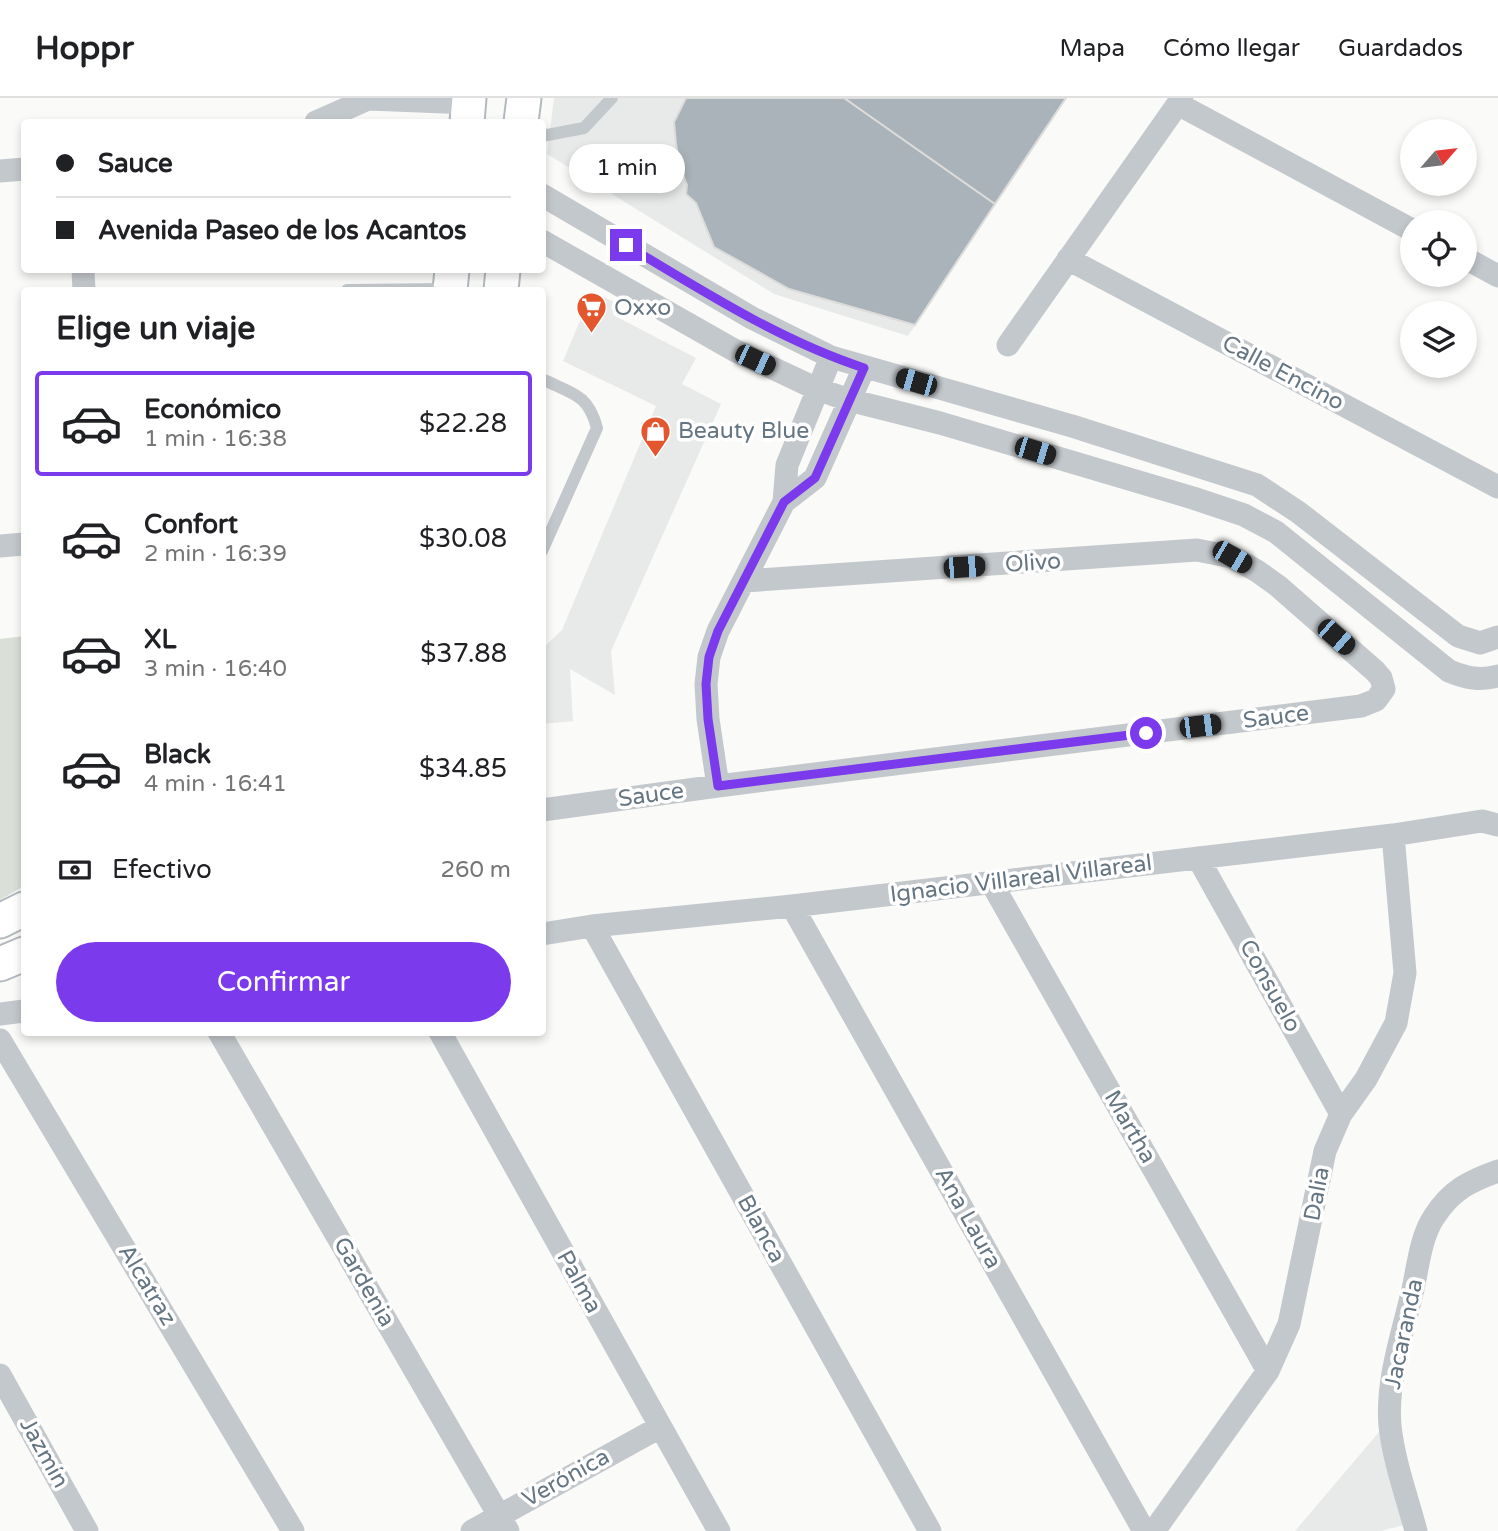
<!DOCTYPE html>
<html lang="es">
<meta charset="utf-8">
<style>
:root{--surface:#fff;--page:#f6f6f6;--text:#202124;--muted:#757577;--line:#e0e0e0;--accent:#7c3aed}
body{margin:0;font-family:"Varela Round",sans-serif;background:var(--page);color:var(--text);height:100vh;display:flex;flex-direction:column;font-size:26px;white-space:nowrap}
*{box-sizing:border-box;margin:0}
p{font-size:23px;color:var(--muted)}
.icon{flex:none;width:38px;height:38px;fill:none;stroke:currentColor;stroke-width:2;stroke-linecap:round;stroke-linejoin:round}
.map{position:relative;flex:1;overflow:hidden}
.panel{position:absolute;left:21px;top:189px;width:525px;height:749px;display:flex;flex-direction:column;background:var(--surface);border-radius:7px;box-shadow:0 4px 10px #0003}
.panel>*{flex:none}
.top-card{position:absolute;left:21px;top:21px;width:525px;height:154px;border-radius:7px;box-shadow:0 4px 10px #0003;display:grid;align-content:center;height:154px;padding:0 35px;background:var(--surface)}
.needle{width:46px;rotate:62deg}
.fabs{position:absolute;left:1400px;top:21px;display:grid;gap:14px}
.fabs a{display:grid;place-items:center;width:77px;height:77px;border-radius:50%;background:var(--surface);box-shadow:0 4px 10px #0003;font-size:35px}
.end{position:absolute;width:32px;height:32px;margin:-16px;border:9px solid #7c3aed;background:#fff;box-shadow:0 0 0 4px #fff}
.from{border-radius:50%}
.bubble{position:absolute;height:49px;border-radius:24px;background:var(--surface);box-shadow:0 4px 10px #0003;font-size:23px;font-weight:600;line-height:49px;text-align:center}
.car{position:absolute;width:21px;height:42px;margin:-21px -10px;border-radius:9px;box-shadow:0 0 5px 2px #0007;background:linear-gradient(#222 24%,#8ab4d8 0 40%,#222 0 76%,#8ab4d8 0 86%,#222 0)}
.top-card b{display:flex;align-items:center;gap:24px;height:66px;font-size:26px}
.top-card b+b{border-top:2px solid var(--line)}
.top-card i{width:18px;height:18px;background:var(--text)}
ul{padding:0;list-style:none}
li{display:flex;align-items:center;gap:21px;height:105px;margin:0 14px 10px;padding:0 21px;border:4px solid transparent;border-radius:7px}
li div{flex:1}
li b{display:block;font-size:26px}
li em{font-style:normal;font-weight:600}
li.on{border-color:var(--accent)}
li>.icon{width:63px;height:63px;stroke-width:1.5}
h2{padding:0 35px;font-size:32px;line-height:84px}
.pay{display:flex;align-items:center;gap:18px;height:77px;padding:0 35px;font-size:26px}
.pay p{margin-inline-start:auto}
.action{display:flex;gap:14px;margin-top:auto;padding:14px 35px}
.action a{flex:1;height:80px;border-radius:42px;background:var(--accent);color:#fff;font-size:28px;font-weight:600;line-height:80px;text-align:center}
header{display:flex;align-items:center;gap:42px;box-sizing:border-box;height:98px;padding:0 35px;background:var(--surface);border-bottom:2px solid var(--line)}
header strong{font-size:33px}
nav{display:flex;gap:38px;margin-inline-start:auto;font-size:24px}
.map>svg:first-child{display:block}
.built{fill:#e8e9e9}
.green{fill:#dadfd7}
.building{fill:#aab3b9;stroke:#dcdcda;stroke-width:2}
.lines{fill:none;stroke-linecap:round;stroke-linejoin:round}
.secondary-casing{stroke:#b3babf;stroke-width:37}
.lane{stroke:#c3c8cc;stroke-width:12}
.street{stroke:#c3c8cc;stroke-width:23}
.secondary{stroke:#fff;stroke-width:33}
.route{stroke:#7c3aed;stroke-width:9}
.labels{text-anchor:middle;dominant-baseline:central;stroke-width:7;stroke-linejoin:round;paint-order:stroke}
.poi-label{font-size:23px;fill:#657683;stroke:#fff;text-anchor:start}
.street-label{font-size:23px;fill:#657683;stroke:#fff}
</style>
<header>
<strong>Hoppr</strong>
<nav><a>Mapa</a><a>Cómo llegar</a><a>Guardados</a></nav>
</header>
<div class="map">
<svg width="1498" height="1433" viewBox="0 0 1498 1433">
<rect width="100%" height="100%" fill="#fafaf8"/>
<path class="built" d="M554 0H1066L908 238 774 196 547 56Z
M592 194 619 206 613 217 696 260 682 286 721 306 611 553 615 597 570 571 573 623 543 626V550L562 532 656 308 563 263Z
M1385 1327 1411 1425 1381 1433H1295Z"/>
<path class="green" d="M24 538V788L0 802V541Z"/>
<path class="building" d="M686 0H844L995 106 915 227 789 191 714 149 696 105 686 96 687 87 680 69 676 46 674 24Z
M844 0H1066L995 106Z"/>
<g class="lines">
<defs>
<path id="secondary" d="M467 24 469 0
M521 24 524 0
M450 192 452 172
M501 192 503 172
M0 823 24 811
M0 866 24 856"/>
</defs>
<use href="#secondary" class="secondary-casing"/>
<path class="lane" d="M542 38 584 30 612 0
M347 192 450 191
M542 281C573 296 588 296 597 330L542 453"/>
<path class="street" d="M1178 6 1412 132
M316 24 368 1 469 5
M0 73 24 71
M542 97 752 220 831 259 1072 328 1257 387 1298 414 1458 538 1480 545 1498 539
M542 143 734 252 817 291 849 302 940 325 1193 400 1244 417 1276 434 1449 573C1466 580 1480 583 1498 578
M1465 160 1498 178
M1068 161 1498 389
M83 172 84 192
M1008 247 1182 0
M784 404 815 380 864 270
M0 448 24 446
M718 688 708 621 706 586 709 559 718 533 784 404 787 367 831 259
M542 712 718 688 1361 608 1376 602 1384 591 1381 580 1375 573 1278 488 1257 473 1232 459 1197 452 744 483
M1198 760 1341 1016
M991 784 1268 1273
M792 808 1144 1433
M592 828 930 1433
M542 836 592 828 792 808 1393 737 1482 723 1498 727
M0 916 24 913
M219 934 508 1433
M440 934 719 1433
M0 942 293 1433
M0 1277 87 1433
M472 1433 660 1329
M1154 1433 1268 1273 1289 1226 1325 1053 1341 1016 1366 981 1396 925 1405 875 1393 737
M1416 1433C1407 1399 1394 1364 1390 1328 1386 1282 1403 1235 1413 1191 1418 1168 1421 1138 1434 1119 1451 1092 1470 1083 1498 1073"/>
<use href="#secondary" class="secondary"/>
</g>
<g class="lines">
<path class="route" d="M626 147C703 193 779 242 864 270L815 380 784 404 718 533 709 559 706 586 708 621 718 688 1146 635"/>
</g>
<defs>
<symbol id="supermarket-pin" viewBox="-11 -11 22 30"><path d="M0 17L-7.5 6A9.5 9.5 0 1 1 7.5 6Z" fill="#e4572e" stroke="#fff"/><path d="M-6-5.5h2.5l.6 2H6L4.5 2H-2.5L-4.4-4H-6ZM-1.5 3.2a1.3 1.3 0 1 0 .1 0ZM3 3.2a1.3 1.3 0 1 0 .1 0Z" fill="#fff"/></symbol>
<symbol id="shop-pin" viewBox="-11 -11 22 30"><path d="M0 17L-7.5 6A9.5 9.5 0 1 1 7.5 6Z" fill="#e4572e" stroke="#fff"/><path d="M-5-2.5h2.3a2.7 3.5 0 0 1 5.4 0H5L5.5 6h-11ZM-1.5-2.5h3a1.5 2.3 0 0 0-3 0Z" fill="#fff"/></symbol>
</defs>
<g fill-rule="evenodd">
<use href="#supermarket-pin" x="574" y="192" width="35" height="47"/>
<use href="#shop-pin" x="638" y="316" width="35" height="47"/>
</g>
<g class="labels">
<g class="poi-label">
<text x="614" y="210">Oxxo</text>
<text x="678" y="333">Beauty Blue</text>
</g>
<g class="street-label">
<text transform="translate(1283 275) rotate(28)">Calle Encino</text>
<text transform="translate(1033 465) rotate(-4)">Olivo</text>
<text transform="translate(1276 619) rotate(-7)">Sauce</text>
<text transform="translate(651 697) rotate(-8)">Sauce</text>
<text transform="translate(1021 781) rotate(-7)">Ignacio Villareal Villareal</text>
<text transform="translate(1270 888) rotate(61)">Consuelo</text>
<text transform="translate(1130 1029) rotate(60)">Martha</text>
<text transform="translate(1317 1096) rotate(-79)">Dalia</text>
<text transform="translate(968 1120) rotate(61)">Ana Laura</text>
<text transform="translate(761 1131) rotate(61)">Blanca</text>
<text transform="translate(364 1184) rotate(60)">Gardenia</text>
<text transform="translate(579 1184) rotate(61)">Palma</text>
<text transform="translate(147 1187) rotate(59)">Alcatraz</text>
<text transform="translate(1404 1236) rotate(-78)">Jacaranda</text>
<text transform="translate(44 1355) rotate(61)">Jazmín</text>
<text transform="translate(566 1380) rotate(-29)">Verónica</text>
</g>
</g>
</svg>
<div class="fabs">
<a><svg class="needle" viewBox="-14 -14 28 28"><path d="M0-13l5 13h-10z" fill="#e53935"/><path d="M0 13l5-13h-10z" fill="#757577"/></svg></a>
<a><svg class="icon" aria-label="locate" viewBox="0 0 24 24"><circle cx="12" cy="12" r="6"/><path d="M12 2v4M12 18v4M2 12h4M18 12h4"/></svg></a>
<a><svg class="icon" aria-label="layers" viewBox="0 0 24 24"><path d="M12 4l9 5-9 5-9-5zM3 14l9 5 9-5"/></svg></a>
</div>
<i class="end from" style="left:1146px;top:635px"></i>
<i class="end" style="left:626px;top:147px"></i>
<div class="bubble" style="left:569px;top:46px;width:116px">1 min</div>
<i class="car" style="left:755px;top:262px;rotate:115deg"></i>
<i class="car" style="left:916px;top:284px;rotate:286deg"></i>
<i class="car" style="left:1035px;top:353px;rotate:107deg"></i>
<i class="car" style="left:1232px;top:459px;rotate:120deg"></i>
<i class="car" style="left:964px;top:469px;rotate:86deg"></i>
<i class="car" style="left:1336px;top:539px;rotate:131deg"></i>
<i class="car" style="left:1200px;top:628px;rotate:83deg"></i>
<div class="top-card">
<b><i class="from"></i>Sauce</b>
<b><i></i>Avenida Paseo de los Acantos</b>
</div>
<section class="panel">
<h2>Elige un viaje</h2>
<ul>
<li class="on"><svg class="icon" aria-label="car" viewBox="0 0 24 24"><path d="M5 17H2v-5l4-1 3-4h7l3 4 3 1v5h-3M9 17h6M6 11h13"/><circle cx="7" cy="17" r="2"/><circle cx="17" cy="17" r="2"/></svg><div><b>Económico</b><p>1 min · 16:38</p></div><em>$22.28</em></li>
<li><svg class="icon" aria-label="car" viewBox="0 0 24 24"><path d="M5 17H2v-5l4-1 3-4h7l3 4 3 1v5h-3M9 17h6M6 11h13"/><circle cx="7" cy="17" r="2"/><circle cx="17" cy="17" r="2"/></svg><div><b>Confort</b><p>2 min · 16:39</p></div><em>$30.08</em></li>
<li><svg class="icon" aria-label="car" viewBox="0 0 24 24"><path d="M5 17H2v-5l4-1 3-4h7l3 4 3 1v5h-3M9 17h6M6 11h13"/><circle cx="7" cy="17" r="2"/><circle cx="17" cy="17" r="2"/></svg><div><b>XL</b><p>3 min · 16:40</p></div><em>$37.88</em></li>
<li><svg class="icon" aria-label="car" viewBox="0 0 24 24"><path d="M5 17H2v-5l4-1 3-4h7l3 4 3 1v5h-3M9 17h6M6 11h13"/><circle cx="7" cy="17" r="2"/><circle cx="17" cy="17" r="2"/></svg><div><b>Black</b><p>4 min · 16:41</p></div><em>$34.85</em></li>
</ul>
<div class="pay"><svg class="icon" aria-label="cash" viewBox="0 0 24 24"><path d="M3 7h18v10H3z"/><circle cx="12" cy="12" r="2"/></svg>Efectivo<p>260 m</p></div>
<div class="action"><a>Confirmar</a></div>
</section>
</div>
